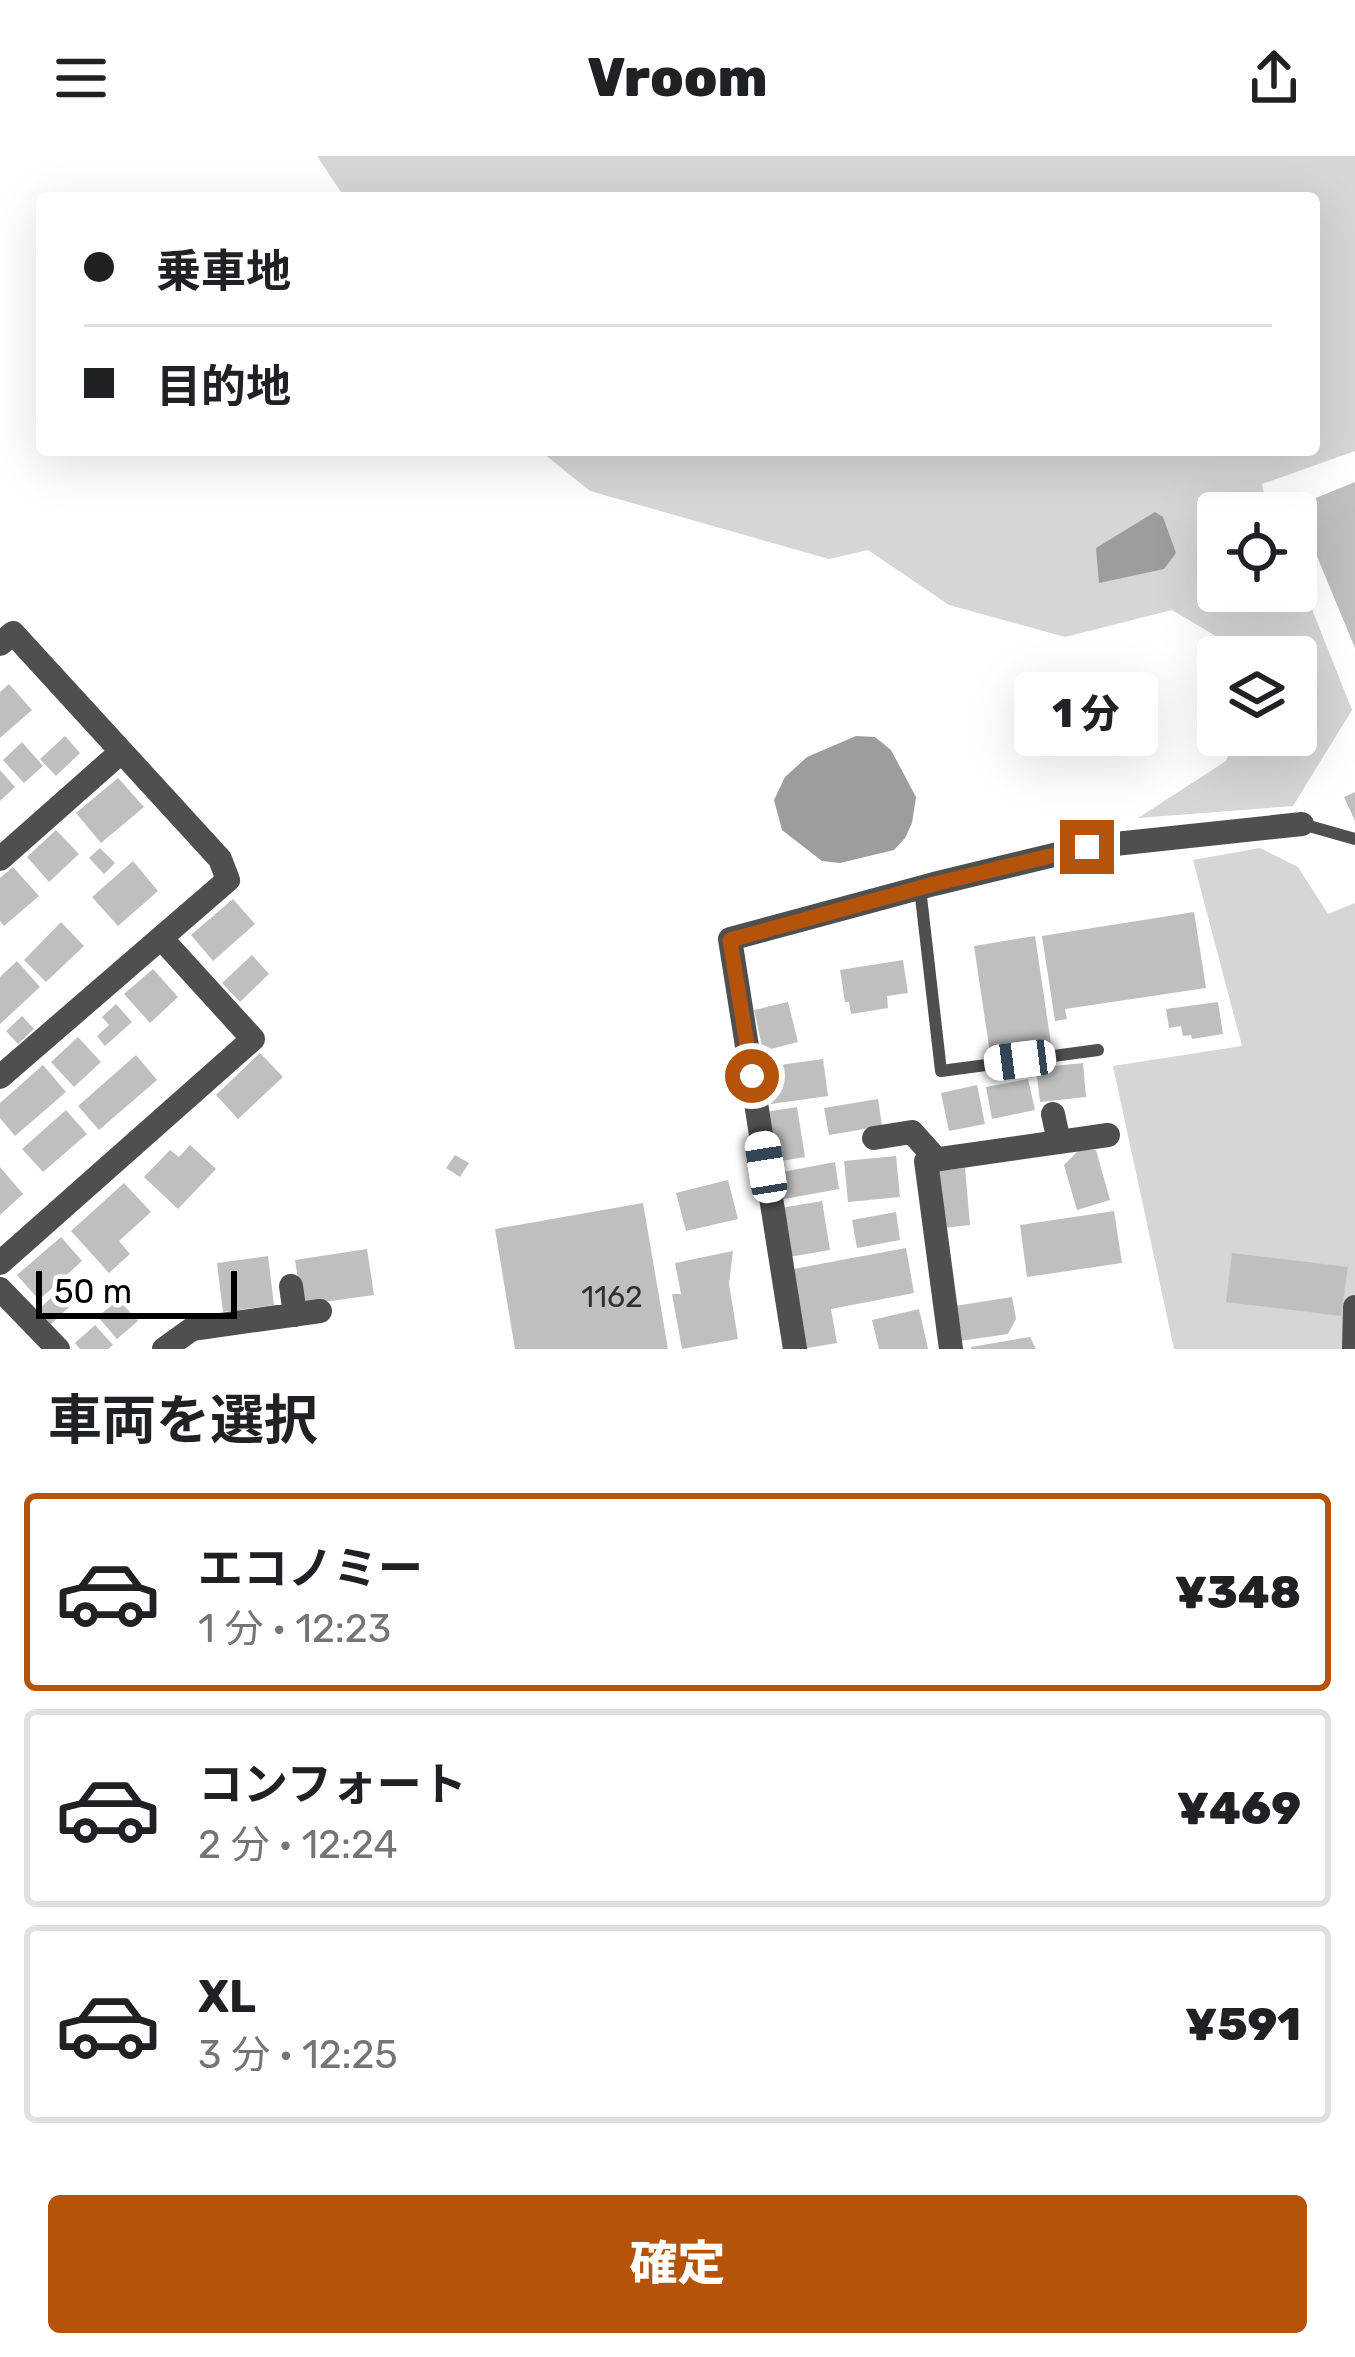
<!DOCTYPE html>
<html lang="ja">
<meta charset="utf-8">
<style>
:root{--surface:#fff;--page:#f2f2f2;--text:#202124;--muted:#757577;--line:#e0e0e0;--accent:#b45309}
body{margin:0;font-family:Rubik,"Noto Sans JP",sans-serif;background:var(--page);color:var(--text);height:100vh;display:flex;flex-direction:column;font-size:45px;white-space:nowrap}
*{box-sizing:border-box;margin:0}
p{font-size:39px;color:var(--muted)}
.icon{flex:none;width:66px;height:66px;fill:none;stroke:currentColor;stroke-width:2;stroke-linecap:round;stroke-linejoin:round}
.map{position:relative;height:1193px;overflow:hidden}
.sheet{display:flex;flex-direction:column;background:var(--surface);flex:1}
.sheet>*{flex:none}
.hud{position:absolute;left:36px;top:36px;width:1284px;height:264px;border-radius:12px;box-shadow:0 12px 48px #0002;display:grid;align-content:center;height:264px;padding:0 48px;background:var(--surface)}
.buttons{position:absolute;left:1197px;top:336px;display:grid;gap:24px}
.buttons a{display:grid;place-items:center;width:120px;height:120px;border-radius:12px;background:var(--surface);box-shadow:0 12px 48px #0002;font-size:60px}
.scale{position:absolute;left:36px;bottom:30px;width:201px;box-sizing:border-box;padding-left:12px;border:6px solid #000;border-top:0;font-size:33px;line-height:42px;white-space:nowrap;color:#000;-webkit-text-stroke:9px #fff;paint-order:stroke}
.end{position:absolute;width:54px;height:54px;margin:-27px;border:15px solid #b45309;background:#fff;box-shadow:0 0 0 6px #fff}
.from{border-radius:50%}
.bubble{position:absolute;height:84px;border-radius:12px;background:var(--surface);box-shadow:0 12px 48px #0002;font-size:39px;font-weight:800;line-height:84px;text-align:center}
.car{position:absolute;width:36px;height:72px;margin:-36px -18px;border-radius:15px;box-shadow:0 0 9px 3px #0007;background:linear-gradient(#fff 24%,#345 0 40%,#fff 0 76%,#345 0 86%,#fff 0)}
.hud b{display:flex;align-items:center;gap:42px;height:114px;font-size:45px}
.hud b+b{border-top:3px solid var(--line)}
.hud i{width:30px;height:30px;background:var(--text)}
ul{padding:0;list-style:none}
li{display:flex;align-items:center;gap:36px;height:198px;margin:0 24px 18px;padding:0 24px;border:6px solid var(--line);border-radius:12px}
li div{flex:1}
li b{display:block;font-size:45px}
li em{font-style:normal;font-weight:800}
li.on{border-color:var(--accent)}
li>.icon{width:108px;height:108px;stroke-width:1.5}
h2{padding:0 48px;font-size:54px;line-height:144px}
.button{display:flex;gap:24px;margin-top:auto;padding:24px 48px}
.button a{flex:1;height:138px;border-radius:12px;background:var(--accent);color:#fff;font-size:48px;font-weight:800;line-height:138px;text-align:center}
header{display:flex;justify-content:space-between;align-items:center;height:156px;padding:0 48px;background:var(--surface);font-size:54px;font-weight:800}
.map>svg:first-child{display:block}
.green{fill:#d6d6d6}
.water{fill:#9d9d9d}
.building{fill:#bfbfbf}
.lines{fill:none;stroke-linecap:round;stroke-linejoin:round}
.service{stroke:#4f4f4f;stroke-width:12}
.minor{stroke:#4f4f4f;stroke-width:24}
.tertiary{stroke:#4f4f4f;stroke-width:24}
.route{stroke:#b45309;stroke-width:15}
.labels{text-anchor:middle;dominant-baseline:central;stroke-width:10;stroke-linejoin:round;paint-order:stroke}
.number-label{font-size:30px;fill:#303030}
</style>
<header><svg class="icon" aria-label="menu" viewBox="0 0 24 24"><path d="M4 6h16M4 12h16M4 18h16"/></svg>Vroom<svg class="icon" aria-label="share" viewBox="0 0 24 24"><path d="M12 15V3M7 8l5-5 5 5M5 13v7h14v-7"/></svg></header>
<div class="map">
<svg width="1355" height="1193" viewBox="0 0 1355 1193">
<rect width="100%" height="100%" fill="#fff"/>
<path class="green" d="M317 0H1355V295L1262 328 1268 357H1218V435H1296V413L1352 554 1293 650 1138 662 1226 605 1236 579H1296V501H1225L1214 479 1172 454 1065 481 949 449 868 394 829 403 590 335 539 294H1314V42H341V36Z
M1260 692 1298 711 1328 758 1355 747V1193H1174L1113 910 1242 890 1193 704Z"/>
<path class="water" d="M1155 356 1163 361 1176 397 1164 413 1099 427 1096 392Z
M856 580 875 581 891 594 916 641 912 667 905 682 894 694 840 707 822 705 782 674 774 644 785 621 807 601Z"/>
<path class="building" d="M1355 326V492L1311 386 1296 392V357H1279Z
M9 528 32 554 0 582V536Z
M65 580 80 597 56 620 40 603Z
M22 586 43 610 24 627 3 604Z
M0 614 15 631 0 645Z
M118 622 144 651 101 687 76 657Z
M1355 636V665L1344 641Z
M56 674 79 698 49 726 27 701Z
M100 692 115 707 104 718 89 702Z
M133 705 158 735 118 770 92 741Z
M13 711 39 740 4 770 0 765V722Z
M233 743 255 768 213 805 191 779Z
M1194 756 1206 832 1065 853 1067 863 1055 865 1042 780Z
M61 766 84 790 46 826 24 804Z
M1035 780 1051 888 990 897 974 790Z
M252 799 269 818 240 846 222 827Z
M903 804 908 837 887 840 888 852 851 858 849 846H845L840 814Z
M17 805 40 831 0 868V821Z
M153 813 178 841 150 867 124 838Z
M788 846 798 886 763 895 754 854Z
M1218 846 1223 878 1192 883 1191 879 1183 880 1181 870 1169 872 1166 853Z
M116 848 132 866 105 890 97 880 109 869 102 861Z
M22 860 34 873 18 888 6 875Z
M78 881 101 906 74 931 51 906Z
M260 897 283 921 238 963 216 939Z
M136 899 157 924 99 974 78 950Z
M823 903 828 940 771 948 765 911Z
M1083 907 1086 941 1040 946 1036 912Z
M43 909 66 936 15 980 0 962V947Z
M1028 923 1035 954 992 963 986 931Z
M977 929 985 968 949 975 941 937Z
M878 943 882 970 829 979 824 952Z
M797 951 805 1001 775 1006 766 956Z
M66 954 87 978 43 1016 22 993Z
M190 989 216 1013 178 1053 144 1021 170 994 179 1001Z
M1080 993 1096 994 1110 1044 1077 1054 1064 1009Z
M455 999 469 1007 460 1021 446 1012Z
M896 1000 900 1041 848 1046 844 1005Z
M835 1006 839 1033 779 1044 782 1016Z
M0 1011 23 1038 0 1059Z
M965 1012 970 1069 943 1072 937 1015Z
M728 1024 738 1063 686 1075 676 1037Z
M124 1027 151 1056 119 1085 130 1098 109 1117 71 1075Z
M822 1045 830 1094 789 1101 781 1052Z
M643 1047 668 1193H515L495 1073Z
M1114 1055 1122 1107 1027 1121 1020 1069Z
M896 1056 900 1084 857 1092 852 1064Z
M61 1081 82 1105 39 1144 17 1119Z
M906 1092 914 1137 831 1153 837 1187 807 1192 799 1175 788 1114Z
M367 1093 374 1139 302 1149 295 1104Z
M733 1095 729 1128 738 1183 682 1193 672 1138H681L675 1107Z
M1232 1097 1348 1111 1341 1160 1226 1146Z
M268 1100 274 1149 223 1156 217 1107Z
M56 1137 69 1151 50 1169 37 1155Z
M1012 1141 1016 1163 1008 1178 960 1185 955 1150Z
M118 1143 138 1165 117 1183 98 1161Z
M919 1153 928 1193H879L872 1164Z
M95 1169 113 1189 108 1193H80L75 1187Z
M1030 1181 1036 1193H971V1191Z"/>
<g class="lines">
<path class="service" d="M1302 668 1355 683
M920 732 941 915 1098 894"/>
<path class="minor" d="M0 488 13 477 220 703 228 724 0 921
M0 703 121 596
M1053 958 1059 986
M874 982 912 976 937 1004
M0 1107 253 883 161 782
M291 1130 295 1159
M164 1193 192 1173 320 1155
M795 1193 730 783 934 728 1087 691 1302 668
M951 1193 926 1005 1108 979
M1354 1193 1355 1151"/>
<path class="tertiary" d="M0 1133 58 1193"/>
</g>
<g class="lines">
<path class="route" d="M752 920 730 784 934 728 1087 691"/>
</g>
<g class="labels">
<g class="number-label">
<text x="612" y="1141">1162</text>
</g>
</g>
</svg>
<div class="buttons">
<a><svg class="icon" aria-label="locate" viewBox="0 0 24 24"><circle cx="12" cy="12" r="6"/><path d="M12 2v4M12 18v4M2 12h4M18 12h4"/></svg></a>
<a><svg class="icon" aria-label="layers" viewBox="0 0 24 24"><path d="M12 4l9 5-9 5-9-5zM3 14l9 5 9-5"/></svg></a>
</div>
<div class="scale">50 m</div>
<i class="end from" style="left:752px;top:920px"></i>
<i class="end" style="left:1087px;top:691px"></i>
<div class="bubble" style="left:1014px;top:516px;width:144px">1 分</div>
<i class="car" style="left:1020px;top:904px;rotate:263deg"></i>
<i class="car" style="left:766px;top:1011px;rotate:351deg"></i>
<div class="hud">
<b><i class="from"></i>乗車地</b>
<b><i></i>目的地</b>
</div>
</div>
<section class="sheet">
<h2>車両を選択</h2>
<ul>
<li class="on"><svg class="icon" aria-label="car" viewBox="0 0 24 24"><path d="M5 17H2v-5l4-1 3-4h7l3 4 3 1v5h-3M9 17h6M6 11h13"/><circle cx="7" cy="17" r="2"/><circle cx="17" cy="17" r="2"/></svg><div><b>エコノミー</b><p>1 分 · 12:23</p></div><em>¥348</em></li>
<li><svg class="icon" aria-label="car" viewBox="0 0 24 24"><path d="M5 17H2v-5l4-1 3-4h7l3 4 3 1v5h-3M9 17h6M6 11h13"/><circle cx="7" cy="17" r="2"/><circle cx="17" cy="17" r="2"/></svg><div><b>コンフォート</b><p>2 分 · 12:24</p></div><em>¥469</em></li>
<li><svg class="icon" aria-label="car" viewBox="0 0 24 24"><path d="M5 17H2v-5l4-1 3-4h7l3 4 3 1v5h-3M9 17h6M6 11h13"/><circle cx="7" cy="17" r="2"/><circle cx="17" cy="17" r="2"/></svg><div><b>XL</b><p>3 分 · 12:25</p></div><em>¥591</em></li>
</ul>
<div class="button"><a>確定</a></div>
</section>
